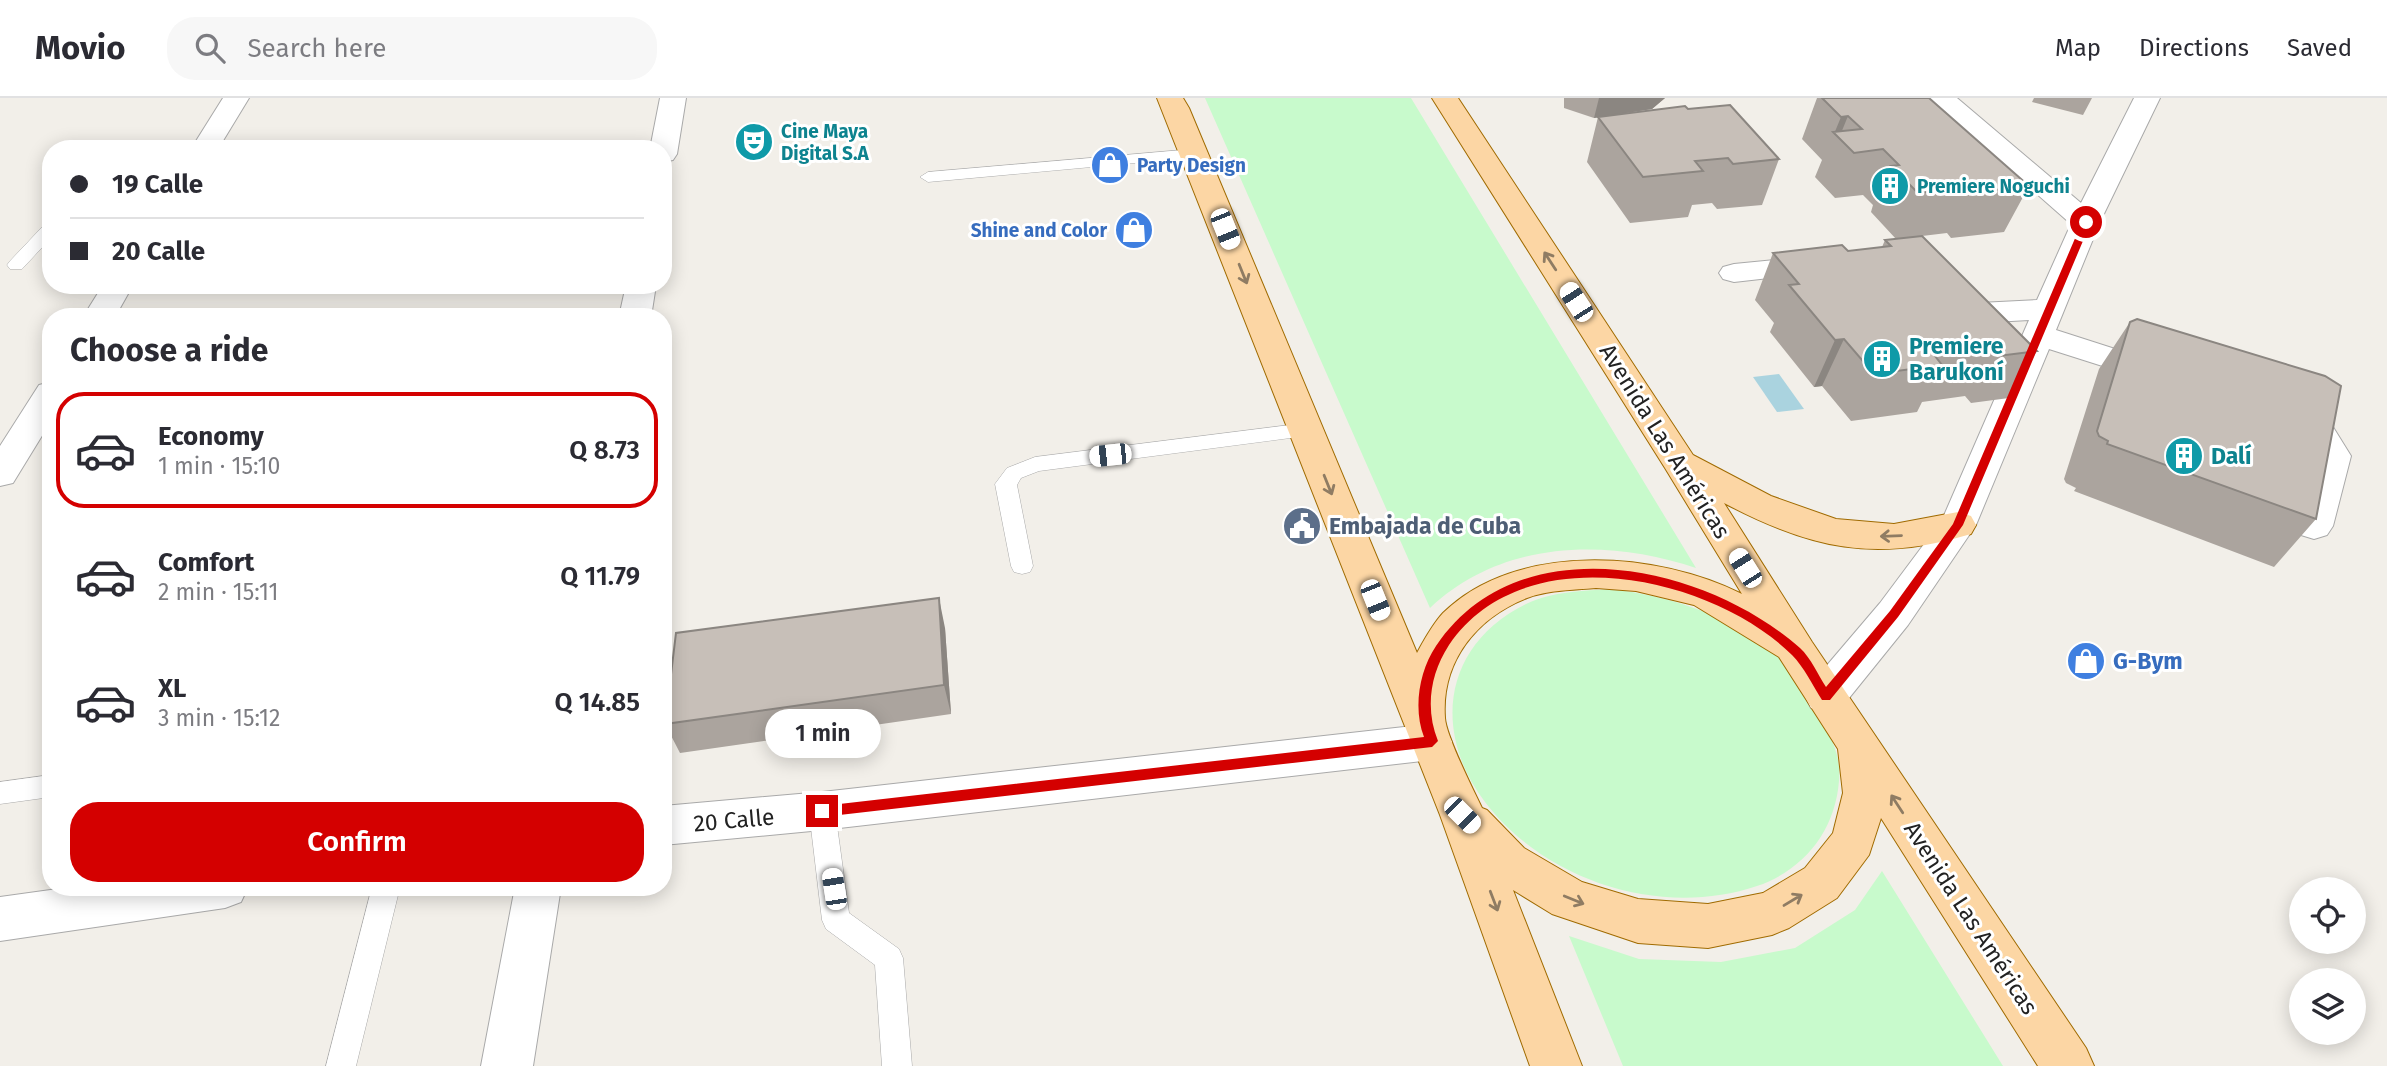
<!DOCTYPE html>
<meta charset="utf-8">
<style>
:root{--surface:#fff;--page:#f7f7f7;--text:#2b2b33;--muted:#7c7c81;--line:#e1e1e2;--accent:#d40000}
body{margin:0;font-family:"Fira Sans",sans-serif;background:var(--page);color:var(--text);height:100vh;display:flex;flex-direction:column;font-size:26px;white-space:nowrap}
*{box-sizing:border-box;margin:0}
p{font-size:23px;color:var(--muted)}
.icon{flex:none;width:38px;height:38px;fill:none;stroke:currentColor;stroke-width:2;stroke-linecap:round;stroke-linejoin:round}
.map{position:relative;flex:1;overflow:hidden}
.side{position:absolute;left:42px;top:210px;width:630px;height:588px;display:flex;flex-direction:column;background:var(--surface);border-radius:28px;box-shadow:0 4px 18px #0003}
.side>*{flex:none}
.top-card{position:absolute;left:42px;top:42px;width:630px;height:154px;border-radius:28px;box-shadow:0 4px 18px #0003;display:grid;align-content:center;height:154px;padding:0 28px;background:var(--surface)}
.tools{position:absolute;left:2289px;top:779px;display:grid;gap:14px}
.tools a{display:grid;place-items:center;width:77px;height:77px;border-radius:50%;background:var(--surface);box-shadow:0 4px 18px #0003;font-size:35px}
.end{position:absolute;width:32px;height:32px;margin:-16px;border:9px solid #d40000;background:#fff;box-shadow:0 0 0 4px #fff}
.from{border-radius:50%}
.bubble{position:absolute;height:49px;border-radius:24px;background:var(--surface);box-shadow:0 4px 18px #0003;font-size:23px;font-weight:600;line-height:49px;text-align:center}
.car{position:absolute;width:21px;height:42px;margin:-21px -10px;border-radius:9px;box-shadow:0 0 5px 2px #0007;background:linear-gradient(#fff 24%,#345 0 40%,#fff 0 76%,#345 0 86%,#fff 0)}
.top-card b{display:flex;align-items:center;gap:24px;height:66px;font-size:26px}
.top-card b+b{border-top:2px solid var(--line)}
.top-card i{width:18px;height:18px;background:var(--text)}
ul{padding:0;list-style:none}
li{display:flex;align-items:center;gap:21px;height:116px;margin:0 14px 10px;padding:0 14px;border:4px solid transparent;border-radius:28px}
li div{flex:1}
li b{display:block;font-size:26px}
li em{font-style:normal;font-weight:600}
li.active{border-color:var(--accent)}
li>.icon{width:63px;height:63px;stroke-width:1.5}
h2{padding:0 28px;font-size:32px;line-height:84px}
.action{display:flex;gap:14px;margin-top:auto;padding:14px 28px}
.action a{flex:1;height:80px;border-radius:28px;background:var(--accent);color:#fff;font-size:28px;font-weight:600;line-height:80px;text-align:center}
header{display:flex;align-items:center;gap:42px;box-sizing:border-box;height:98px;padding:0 35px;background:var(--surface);border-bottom:2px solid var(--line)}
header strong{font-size:33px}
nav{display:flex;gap:38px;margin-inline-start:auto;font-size:24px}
.search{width:490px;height:63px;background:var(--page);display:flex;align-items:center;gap:18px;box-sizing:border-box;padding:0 24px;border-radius:28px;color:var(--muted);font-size:26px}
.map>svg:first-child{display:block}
.park{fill:#c8facc}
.water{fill:#aad3df}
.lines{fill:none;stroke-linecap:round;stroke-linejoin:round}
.service-casing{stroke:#a9a9a9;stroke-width:1}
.minor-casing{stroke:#a9a9a9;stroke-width:2}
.primary-casing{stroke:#a06b00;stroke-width:2}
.service{fill:#fff;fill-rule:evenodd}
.minor{fill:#fff;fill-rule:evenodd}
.primary{fill:#fcd6a4;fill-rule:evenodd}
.wall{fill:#aba49e}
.shaded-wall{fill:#8b8681}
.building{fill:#c7bfb8;stroke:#8b8681;stroke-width:2}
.oneway{stroke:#8f7c63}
.route{fill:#d40000}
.labels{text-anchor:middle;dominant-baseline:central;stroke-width:6;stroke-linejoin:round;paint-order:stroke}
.far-culture-label{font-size:19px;font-weight:bold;fill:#0d838f;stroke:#fff;text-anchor:start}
.far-shop-label{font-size:19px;font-weight:bold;fill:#366cbe;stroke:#fff;text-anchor:start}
.culture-label{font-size:23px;font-weight:bold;fill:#0d838f;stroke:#fff;text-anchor:start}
.street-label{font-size:23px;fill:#222;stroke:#fff}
.service-label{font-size:23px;font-weight:bold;fill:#4e5e75;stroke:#fff;text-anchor:start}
.shop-label{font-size:23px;font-weight:bold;fill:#366cbe;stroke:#fff;text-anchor:start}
</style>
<header>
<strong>Movio</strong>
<div class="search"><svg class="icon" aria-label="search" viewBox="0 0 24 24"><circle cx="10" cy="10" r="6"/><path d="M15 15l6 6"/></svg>Search here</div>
<nav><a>Map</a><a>Directions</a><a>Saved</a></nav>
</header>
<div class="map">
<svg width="2387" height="968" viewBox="0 0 2387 968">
<rect width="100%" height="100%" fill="#f2efe9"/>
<path class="park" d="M1205 0H1411L1696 470C1606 440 1502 442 1430 510Z
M1612 491C1669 499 1719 513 1764 548 1771 554 1780 559 1786 566 1796 578 1804 594 1812 607 1827 631 1842 654 1839 683 1835 733 1804 772 1757 788 1662 820 1546 784 1485 704 1431 633 1444 546 1526 506 1553 493 1583 493 1612 491Z
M1882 773 2003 968H1623L1569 838 1639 861 1721 864 1795 850 1855 812Z"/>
<path class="water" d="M1779 276 1804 311 1777 314 1753 279Z"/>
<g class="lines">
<defs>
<path id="service" d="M1194 51 1200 53 1202 56 1200 59 928 84 920 79 928 74Z
M51 125V140L22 171H10L7 167 10 163 45 126Z
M1306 325 1313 327 1316 332 1313 337 1039 373 1021 380 1017 387 1033 468 1030 474 1022 476 1014 474 1011 468 995 386 1007 370 1035 359Z
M51 677V699L0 706V684Z
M822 702 831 705 835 713 849 815 899 851 903 860 912 968H882L875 867 826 831 822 822 809 713 813 705Z
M372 789H400L356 968H326Z"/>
<path id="minor" d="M223 0H249L218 51H191Z
M660 0H686L677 56 673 62 663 64V51H650Z
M1928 0H1957L2081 105 2134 0H2160L2100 124 2056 232 2168 268 2172 275 2168 282 2156 285 2049 251 1976 427 1908 527 1841 610 1826 615 1811 610 1805 598 1811 586 1880 505 1942 422 2029 222 1958 226 1936 220 1931 213 1936 206 1947 204 1959 206 2037 202 2071 126Z
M1818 158 1829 161 1833 167 1829 173 1734 184 1723 181 1719 175 1723 169 1734 166Z
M103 187H133L115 219H83Z
M626 187H656L651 219H619Z
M51 284V323L13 385 0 388V348L39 287Z
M2289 310 2333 329 2351 358 2333 428 2327 437 2314 441 2301 437 2295 428 2315 358C2303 335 2284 340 2272 321L2277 313Z
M1431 626 1446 632 1452 644 1446 656 1431 662 822 732 663 747V708L822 694Z
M72 789H248L241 804 225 810 0 843V799Z
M515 789H561L533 968H481Z"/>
<path id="primary" d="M1157 0H1183L1189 10 1417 555C1424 542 1433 526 1443 515 1516 443 1657 453 1742 496L1665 370 1432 0H1458L1693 357 1771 398 1836 421 1894 426 1958 414 1971 418 1976 427 1971 436C1875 465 1811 451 1724 405L1812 544 2086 950 2094 968H2038L1881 720 1869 757 1837 800 1789 830 1772 837 1708 850 1638 845 1552 816 1513 792 1582 968H1530L1440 717ZM1596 490 1636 493 1694 507 1779 559 1838 651 1843 695 1833 735 1805 770 1763 795 1708 806 1638 801 1582 784 1524 750 1487 712 1482 710C1473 691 1446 638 1445 620 1441 564 1476 520 1527 500 1549 492 1573 492 1596 490Z"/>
</defs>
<use href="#service" class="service-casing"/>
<use href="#minor" class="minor-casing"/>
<use href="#primary" class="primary-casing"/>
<use href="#service" class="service"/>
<use href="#minor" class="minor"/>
<use href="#primary" class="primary"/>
</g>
<path class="wall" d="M1564 0H1665L1652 11 1594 20 1564 10Z
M1817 0H1929L2029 88 2004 134 1951 140 1947 135 1922 138 2037 253 2009 300 1971 305 1965 298 1922 304 1917 314 1851 323 1822 288 1814 289 1770 234 1774 225 1755 202 1773 155 1848 153 1882 149 1885 142 1896 141 1871 114 1873 107 1863 97 1835 100 1815 79 1822 62 1802 41Z
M2034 0H2092L2083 17 2032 4Z
M1688 11 1779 61 1762 107 1717 111 1712 105 1692 107 1688 119 1630 125 1587 64 1598 19Z
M2130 224 2316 421 2274 469 2074 393 2076 390 2066 385 2064 381 2099 271Z
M945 530 951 616 680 655 665 626Z"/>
<path class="shaded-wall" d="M1599 0H1665L1652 11 1594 20Z
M1848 18 1839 40 1834 36 1841 19Z
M1844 241 1822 288 1814 289 1835 242Z
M939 500 945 530 951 616 944 587Z"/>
<path class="building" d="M1822 0H1929L2029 88 1974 94 1969 89 1918 95 1891 68 1899 67 1883 51 1854 55 1833 34 1862 31 1848 18 1841 19Z
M1730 7 1779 61 1733 66 1728 60 1695 63 1703 73 1643 79 1598 19 1685 8 1688 11Z
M1922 138 2037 253 1998 258 1992 251 1935 258 1942 267 1874 276 1844 241 1835 242 1789 187 1799 186 1773 155 1842 147 1848 153 1891 148 1885 142Z
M2137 221 2325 278 2341 288 2316 421 2107 346 2108 343 2099 338 2097 333 2130 224Z
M939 500 944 587 665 626 676 535Z"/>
<defs><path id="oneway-shaft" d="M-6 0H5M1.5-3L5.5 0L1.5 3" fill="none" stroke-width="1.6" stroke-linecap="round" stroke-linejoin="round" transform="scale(1.75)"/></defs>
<g class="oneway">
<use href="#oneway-shaft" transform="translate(1550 163) rotate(-123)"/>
<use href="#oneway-shaft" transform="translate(1243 176) rotate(68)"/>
<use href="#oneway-shaft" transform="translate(1328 387) rotate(68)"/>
<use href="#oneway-shaft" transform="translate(1891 438) rotate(178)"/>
<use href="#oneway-shaft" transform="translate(1897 706) rotate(-123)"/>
<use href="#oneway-shaft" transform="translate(1574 802) rotate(22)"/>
<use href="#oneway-shaft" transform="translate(1793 802) rotate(-31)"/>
<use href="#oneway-shaft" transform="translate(1494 803) rotate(69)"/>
</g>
<path class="route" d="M2086 121 2091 124 1963 427 1898 519 1830 602H1822C1813 588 1804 569 1792 557 1711 477 1523 437 1449 547 1430 576 1425 611 1438 643L1432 649 822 719 816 713 822 708 1424 639C1413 611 1419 573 1436 548 1518 426 1704 465 1800 550 1811 560 1818 577 1826 589L1890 513 1953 426 2082 124Z"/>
<defs>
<symbol id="theatre-disc" viewBox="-11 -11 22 22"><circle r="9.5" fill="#0f9aa8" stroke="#fff"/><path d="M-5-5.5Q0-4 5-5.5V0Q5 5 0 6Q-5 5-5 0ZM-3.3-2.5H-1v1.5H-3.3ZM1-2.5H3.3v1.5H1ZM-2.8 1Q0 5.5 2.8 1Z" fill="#fff"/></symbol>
<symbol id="shop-disc" viewBox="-11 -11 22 22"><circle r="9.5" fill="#3f7fe0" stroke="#fff"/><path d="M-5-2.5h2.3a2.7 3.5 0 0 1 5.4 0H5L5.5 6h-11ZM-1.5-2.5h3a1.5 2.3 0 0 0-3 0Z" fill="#fff"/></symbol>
<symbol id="building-disc" viewBox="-11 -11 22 22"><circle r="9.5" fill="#0f9aa8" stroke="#fff"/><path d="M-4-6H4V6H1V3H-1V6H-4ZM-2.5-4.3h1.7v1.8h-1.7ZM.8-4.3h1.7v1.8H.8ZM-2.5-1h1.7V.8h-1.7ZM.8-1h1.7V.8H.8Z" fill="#fff"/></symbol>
<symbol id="civic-disc" viewBox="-11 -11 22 22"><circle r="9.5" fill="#5c6f8a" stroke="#fff"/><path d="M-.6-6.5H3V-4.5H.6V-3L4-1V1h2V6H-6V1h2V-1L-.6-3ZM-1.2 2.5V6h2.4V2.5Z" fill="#fff"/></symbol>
</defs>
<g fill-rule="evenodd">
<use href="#theatre-disc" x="732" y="22" width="44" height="44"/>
<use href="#shop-disc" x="1088" y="45" width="44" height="44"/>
<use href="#building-disc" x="1868" y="66" width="44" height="44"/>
<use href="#shop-disc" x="1112" y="110" width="44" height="44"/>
<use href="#building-disc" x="1860" y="239" width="44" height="44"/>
<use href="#building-disc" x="2162" y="336" width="44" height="44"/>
<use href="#civic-disc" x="1280" y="406" width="44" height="44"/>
<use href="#shop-disc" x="2064" y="541" width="44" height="44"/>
</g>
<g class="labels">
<g class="far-culture-label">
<text x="781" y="33">Cine Maya<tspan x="781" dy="22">Digital S.A</tspan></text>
<text x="1917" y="88">Premiere Noguchi</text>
</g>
<g class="far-shop-label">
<text x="1137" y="67">Party Design</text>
<text x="1107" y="132" text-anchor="end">Shine and Color</text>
</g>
<g class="culture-label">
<text x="1909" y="248">Premiere<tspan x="1909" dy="26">Barukoní</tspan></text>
<text x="2211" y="358">Dalí</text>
</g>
<g class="street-label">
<text transform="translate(1665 343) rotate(58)">Avenida Las Américas</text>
<text transform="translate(734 722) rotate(-5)">20 Calle</text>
<text transform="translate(1971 820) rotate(57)">Avenida Las Américas</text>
</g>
<g class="service-label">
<text x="1329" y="428">Embajada de Cuba</text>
</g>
<g class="shop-label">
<text x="2113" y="563">G-Bym</text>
</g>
</g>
</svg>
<div class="tools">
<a><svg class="icon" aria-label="locate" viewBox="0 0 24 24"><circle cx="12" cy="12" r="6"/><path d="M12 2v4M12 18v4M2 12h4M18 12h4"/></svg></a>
<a><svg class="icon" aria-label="layers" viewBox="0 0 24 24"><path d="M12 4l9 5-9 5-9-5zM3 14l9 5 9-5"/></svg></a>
</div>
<i class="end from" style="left:2086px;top:124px"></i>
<i class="end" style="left:822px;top:713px"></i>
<div class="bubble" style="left:765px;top:611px;width:116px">1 min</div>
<i class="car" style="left:1225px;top:131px;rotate:158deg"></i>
<i class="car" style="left:1576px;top:204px;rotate:327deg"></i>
<i class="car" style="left:1110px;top:357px;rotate:264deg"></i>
<i class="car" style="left:1745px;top:470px;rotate:328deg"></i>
<i class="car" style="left:1375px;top:502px;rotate:158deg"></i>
<i class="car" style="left:1462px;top:717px;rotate:135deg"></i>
<i class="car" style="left:834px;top:791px;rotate:351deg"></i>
<div class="top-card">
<b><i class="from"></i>19 Calle</b>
<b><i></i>20 Calle</b>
</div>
<section class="side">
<h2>Choose a ride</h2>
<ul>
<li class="active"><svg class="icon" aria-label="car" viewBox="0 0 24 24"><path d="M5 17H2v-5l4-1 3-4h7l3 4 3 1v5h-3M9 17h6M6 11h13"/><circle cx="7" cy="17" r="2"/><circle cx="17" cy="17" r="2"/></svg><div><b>Economy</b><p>1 min · 15:10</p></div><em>Q 8.73</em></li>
<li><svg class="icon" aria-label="car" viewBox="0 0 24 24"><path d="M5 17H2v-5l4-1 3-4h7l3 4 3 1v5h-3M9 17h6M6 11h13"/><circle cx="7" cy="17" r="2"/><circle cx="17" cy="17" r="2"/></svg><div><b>Comfort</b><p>2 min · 15:11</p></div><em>Q 11.79</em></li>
<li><svg class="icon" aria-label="car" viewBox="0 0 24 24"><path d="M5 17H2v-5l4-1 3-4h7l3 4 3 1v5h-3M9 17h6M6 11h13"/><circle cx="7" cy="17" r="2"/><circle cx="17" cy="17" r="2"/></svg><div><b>XL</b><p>3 min · 15:12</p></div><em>Q 14.85</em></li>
</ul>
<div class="action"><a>Confirm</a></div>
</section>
</div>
